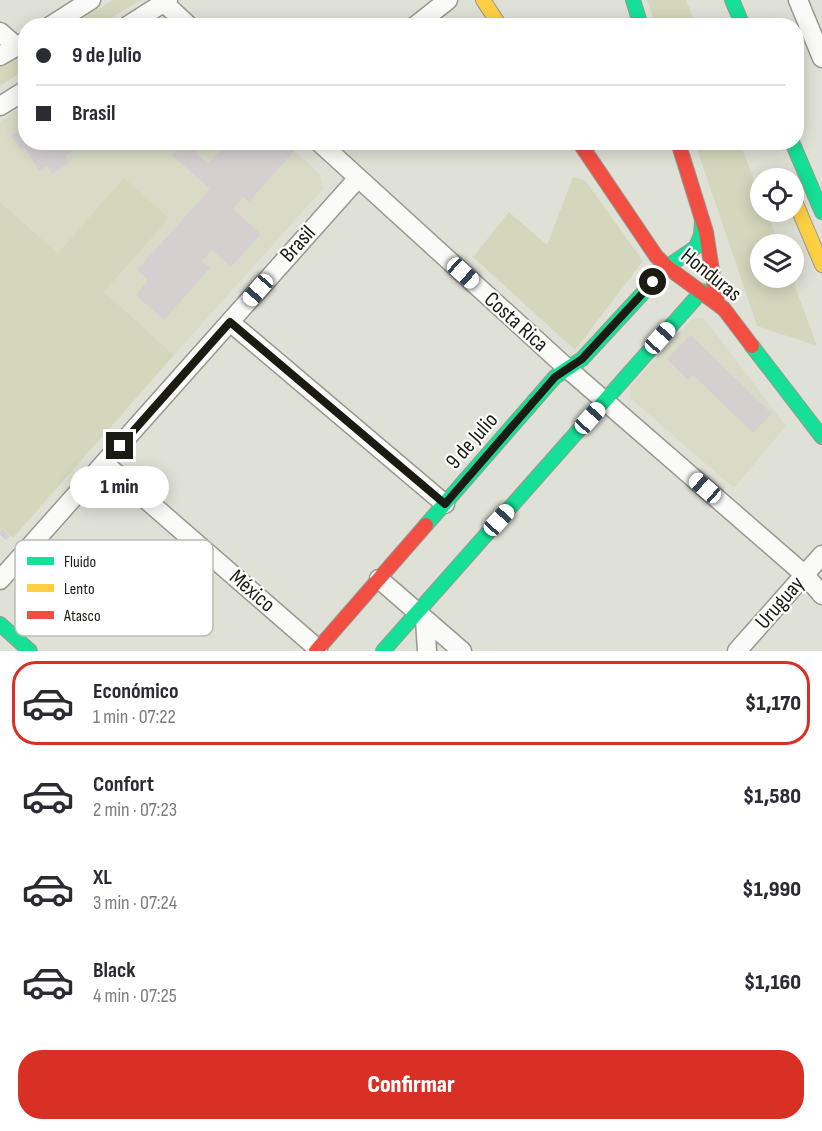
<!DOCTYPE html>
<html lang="es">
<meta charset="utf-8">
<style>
:root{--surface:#fff;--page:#f2f2f3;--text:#2b2b33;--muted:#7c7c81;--line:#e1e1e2;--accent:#d93025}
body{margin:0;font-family:"Sofia Sans Condensed",sans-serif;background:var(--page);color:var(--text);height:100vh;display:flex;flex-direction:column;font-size:22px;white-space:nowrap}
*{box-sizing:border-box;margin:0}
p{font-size:20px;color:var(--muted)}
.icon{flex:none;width:33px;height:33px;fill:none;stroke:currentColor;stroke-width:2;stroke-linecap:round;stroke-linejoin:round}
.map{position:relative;height:651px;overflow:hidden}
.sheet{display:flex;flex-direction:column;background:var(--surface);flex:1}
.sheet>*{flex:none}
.hud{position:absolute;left:18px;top:18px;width:786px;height:132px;border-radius:24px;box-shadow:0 3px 15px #0003;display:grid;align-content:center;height:132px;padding:0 18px;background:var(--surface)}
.fabs{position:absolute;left:750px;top:168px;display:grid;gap:12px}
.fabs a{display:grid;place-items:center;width:54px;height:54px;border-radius:50%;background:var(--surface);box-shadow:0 3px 15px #0003;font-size:30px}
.end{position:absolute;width:27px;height:27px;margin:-14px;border:8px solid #1b1b14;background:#fff;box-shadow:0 0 0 3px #fff}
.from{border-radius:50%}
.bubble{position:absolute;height:42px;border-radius:21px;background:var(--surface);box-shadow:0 3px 15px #0003;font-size:20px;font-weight:800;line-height:42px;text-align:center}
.car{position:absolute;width:18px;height:36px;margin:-18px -9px;border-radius:8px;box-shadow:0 0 4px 2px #0007;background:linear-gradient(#fff 24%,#345 0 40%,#fff 0 76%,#345 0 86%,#fff 0)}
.hud b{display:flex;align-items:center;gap:21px;height:57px;font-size:22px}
.hud b+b{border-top:2px solid var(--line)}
.hud i{width:15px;height:15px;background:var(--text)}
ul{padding:10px 0 0;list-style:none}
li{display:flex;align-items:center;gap:18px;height:84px;margin:0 12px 9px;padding:0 6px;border:3px solid transparent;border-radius:24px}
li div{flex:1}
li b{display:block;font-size:22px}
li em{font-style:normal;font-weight:800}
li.selected{border-color:var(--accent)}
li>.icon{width:54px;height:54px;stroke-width:1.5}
.cta{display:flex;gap:12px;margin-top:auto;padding:12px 18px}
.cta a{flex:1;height:69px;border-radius:24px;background:var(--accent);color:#fff;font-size:24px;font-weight:800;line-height:69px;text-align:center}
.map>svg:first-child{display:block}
.built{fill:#d9dbc7}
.green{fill:#d5d7bc}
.building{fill:#d6cfd0}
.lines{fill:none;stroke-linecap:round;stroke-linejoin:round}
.street-casing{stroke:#979890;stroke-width:21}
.fast-casing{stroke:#979890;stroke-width:16}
.slow-casing{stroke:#979890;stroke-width:16}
.jam-casing{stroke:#979890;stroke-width:16}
.street{stroke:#fafaf9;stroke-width:18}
.fast{stroke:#16e098;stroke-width:14}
.slow{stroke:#ffcf43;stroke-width:14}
.jam{stroke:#f24e42;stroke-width:14}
.route{stroke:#1b1b14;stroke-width:8}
.labels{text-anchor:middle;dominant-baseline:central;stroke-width:4.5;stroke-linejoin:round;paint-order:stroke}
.street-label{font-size:22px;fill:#1b1b14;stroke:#fff}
.key{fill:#fff;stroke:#bbbbb8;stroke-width:1.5}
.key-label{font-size:16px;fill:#1b1b14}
</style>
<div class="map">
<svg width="822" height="651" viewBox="0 0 822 651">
<rect width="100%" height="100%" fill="#e0e1d6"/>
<path class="built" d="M25 105 26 142 285 143 320 174 323 189 174 355 0 202V122Z
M693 318H704L786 426 734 488 631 399 630 387Z"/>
<path class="green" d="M113 0H141L99 25H70Z
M647 0H686L696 25H656Z
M25 52V70L0 86V67Z
M695 143H740L760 196V212H767L779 244H760V278H792L817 346 757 326Z
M573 177 585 180 643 261 575 350 473 257 509 212 547 245Z
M124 178 169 218 104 292 174 355 13 538 2 528 0 529V202L58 253Z"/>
<path class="building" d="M26 127V142H87L65 156 69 163 52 174 47 166 39 171 24 147 20 149 11 136Z
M184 142H206L196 153 208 164 227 142H285L294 151 249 202 243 197 233 209 261 234 231 267 212 250 202 261 210 268 164 320 136 295 148 280 137 270 210 189 172 155Z
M691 335 772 414 753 433 693 375 688 380 667 359Z
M1 528 10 536 6 540 0 535Z"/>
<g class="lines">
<defs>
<path id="street" d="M161 0 189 26
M798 0 822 58
M50 26 91 0
M127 26 168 0
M415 26 448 0
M0 32 16 46
M0 56 26 41
M0 106 26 90
M319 142 568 369 805 575 822 595
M230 322 445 504
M104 463 318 649
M379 579 462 651
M0 580 358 178
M425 619 427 651
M737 651 822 555"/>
<path id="fast" d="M633 0 641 26
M732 0 743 26
M792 142 822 212
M752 346 822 437
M426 525 555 377 582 359 667 267 696 247 701 235 702 220
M0 624 30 651
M383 651 702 291"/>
<path id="slow" d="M483 0 500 26
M794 199 822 265"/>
<path id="jam" d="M579 142 656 256 667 267 724 309 752 346
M678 142 706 232 717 302
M316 651 426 525"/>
</defs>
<use href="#street" class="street-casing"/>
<use href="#fast" class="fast-casing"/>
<use href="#slow" class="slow-casing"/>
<use href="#jam" class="jam-casing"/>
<use href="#street" class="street"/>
<use href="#fast" class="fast"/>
<use href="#slow" class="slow"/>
<use href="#jam" class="jam"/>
</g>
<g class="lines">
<path class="route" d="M120 446 230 322 445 504 555 377 582 359 653 282"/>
</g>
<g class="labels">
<g class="street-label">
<text transform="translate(298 244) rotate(-48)">Brasil</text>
<text transform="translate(711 275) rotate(39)">Honduras</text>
<text transform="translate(516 322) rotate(42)">Costa Rica</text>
<text transform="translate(472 441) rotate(-49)">9 de Julio</text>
<text transform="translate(252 591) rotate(41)">México</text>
<text transform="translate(780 603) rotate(-49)">Uruguay</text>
</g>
</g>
<rect x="15" y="540" width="198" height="96" rx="9" class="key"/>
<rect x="27" y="557" width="27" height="8" fill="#16e098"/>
<rect x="27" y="584" width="27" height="8" fill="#ffcf43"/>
<rect x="27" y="611" width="27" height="8" fill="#f24e42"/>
<g class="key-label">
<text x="64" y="567">Fluido</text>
<text x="64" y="594">Lento</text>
<text x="64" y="621">Atasco</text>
</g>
</svg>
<div class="fabs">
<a><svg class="icon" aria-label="locate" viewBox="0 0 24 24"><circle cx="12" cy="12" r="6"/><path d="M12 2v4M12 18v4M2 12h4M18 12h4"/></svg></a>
<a><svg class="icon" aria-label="layers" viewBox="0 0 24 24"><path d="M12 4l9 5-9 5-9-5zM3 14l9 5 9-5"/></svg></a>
</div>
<i class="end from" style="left:653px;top:282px"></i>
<i class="end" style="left:120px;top:446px"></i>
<div class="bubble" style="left:70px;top:466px;width:99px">1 min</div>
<i class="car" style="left:463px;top:273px;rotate:132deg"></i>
<i class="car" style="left:258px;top:290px;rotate:221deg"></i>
<i class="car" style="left:660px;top:338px;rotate:42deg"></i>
<i class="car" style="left:590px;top:418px;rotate:42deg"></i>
<i class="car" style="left:705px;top:488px;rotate:311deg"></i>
<i class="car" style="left:499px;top:520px;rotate:42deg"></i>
<div class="hud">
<b><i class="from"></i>9 de Julio</b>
<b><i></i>Brasil</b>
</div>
</div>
<section class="sheet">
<ul>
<li class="selected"><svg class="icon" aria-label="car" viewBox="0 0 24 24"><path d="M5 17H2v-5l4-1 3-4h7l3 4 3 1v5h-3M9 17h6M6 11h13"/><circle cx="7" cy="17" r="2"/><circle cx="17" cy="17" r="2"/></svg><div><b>Económico</b><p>1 min · 07:22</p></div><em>$1,170</em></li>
<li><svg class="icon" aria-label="car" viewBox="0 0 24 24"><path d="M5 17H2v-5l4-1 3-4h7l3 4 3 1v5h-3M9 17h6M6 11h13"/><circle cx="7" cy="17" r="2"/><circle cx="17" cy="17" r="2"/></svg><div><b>Confort</b><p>2 min · 07:23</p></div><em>$1,580</em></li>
<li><svg class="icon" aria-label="car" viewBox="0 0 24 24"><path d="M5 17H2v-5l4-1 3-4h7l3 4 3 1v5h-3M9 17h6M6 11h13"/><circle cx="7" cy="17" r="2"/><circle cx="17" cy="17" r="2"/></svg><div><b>XL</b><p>3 min · 07:24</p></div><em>$1,990</em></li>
<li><svg class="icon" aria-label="car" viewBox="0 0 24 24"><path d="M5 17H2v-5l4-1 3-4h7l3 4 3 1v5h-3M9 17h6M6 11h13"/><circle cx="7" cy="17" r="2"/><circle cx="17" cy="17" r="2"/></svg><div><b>Black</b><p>4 min · 07:25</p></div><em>$1,160</em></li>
</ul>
<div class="cta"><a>Confirmar</a></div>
</section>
